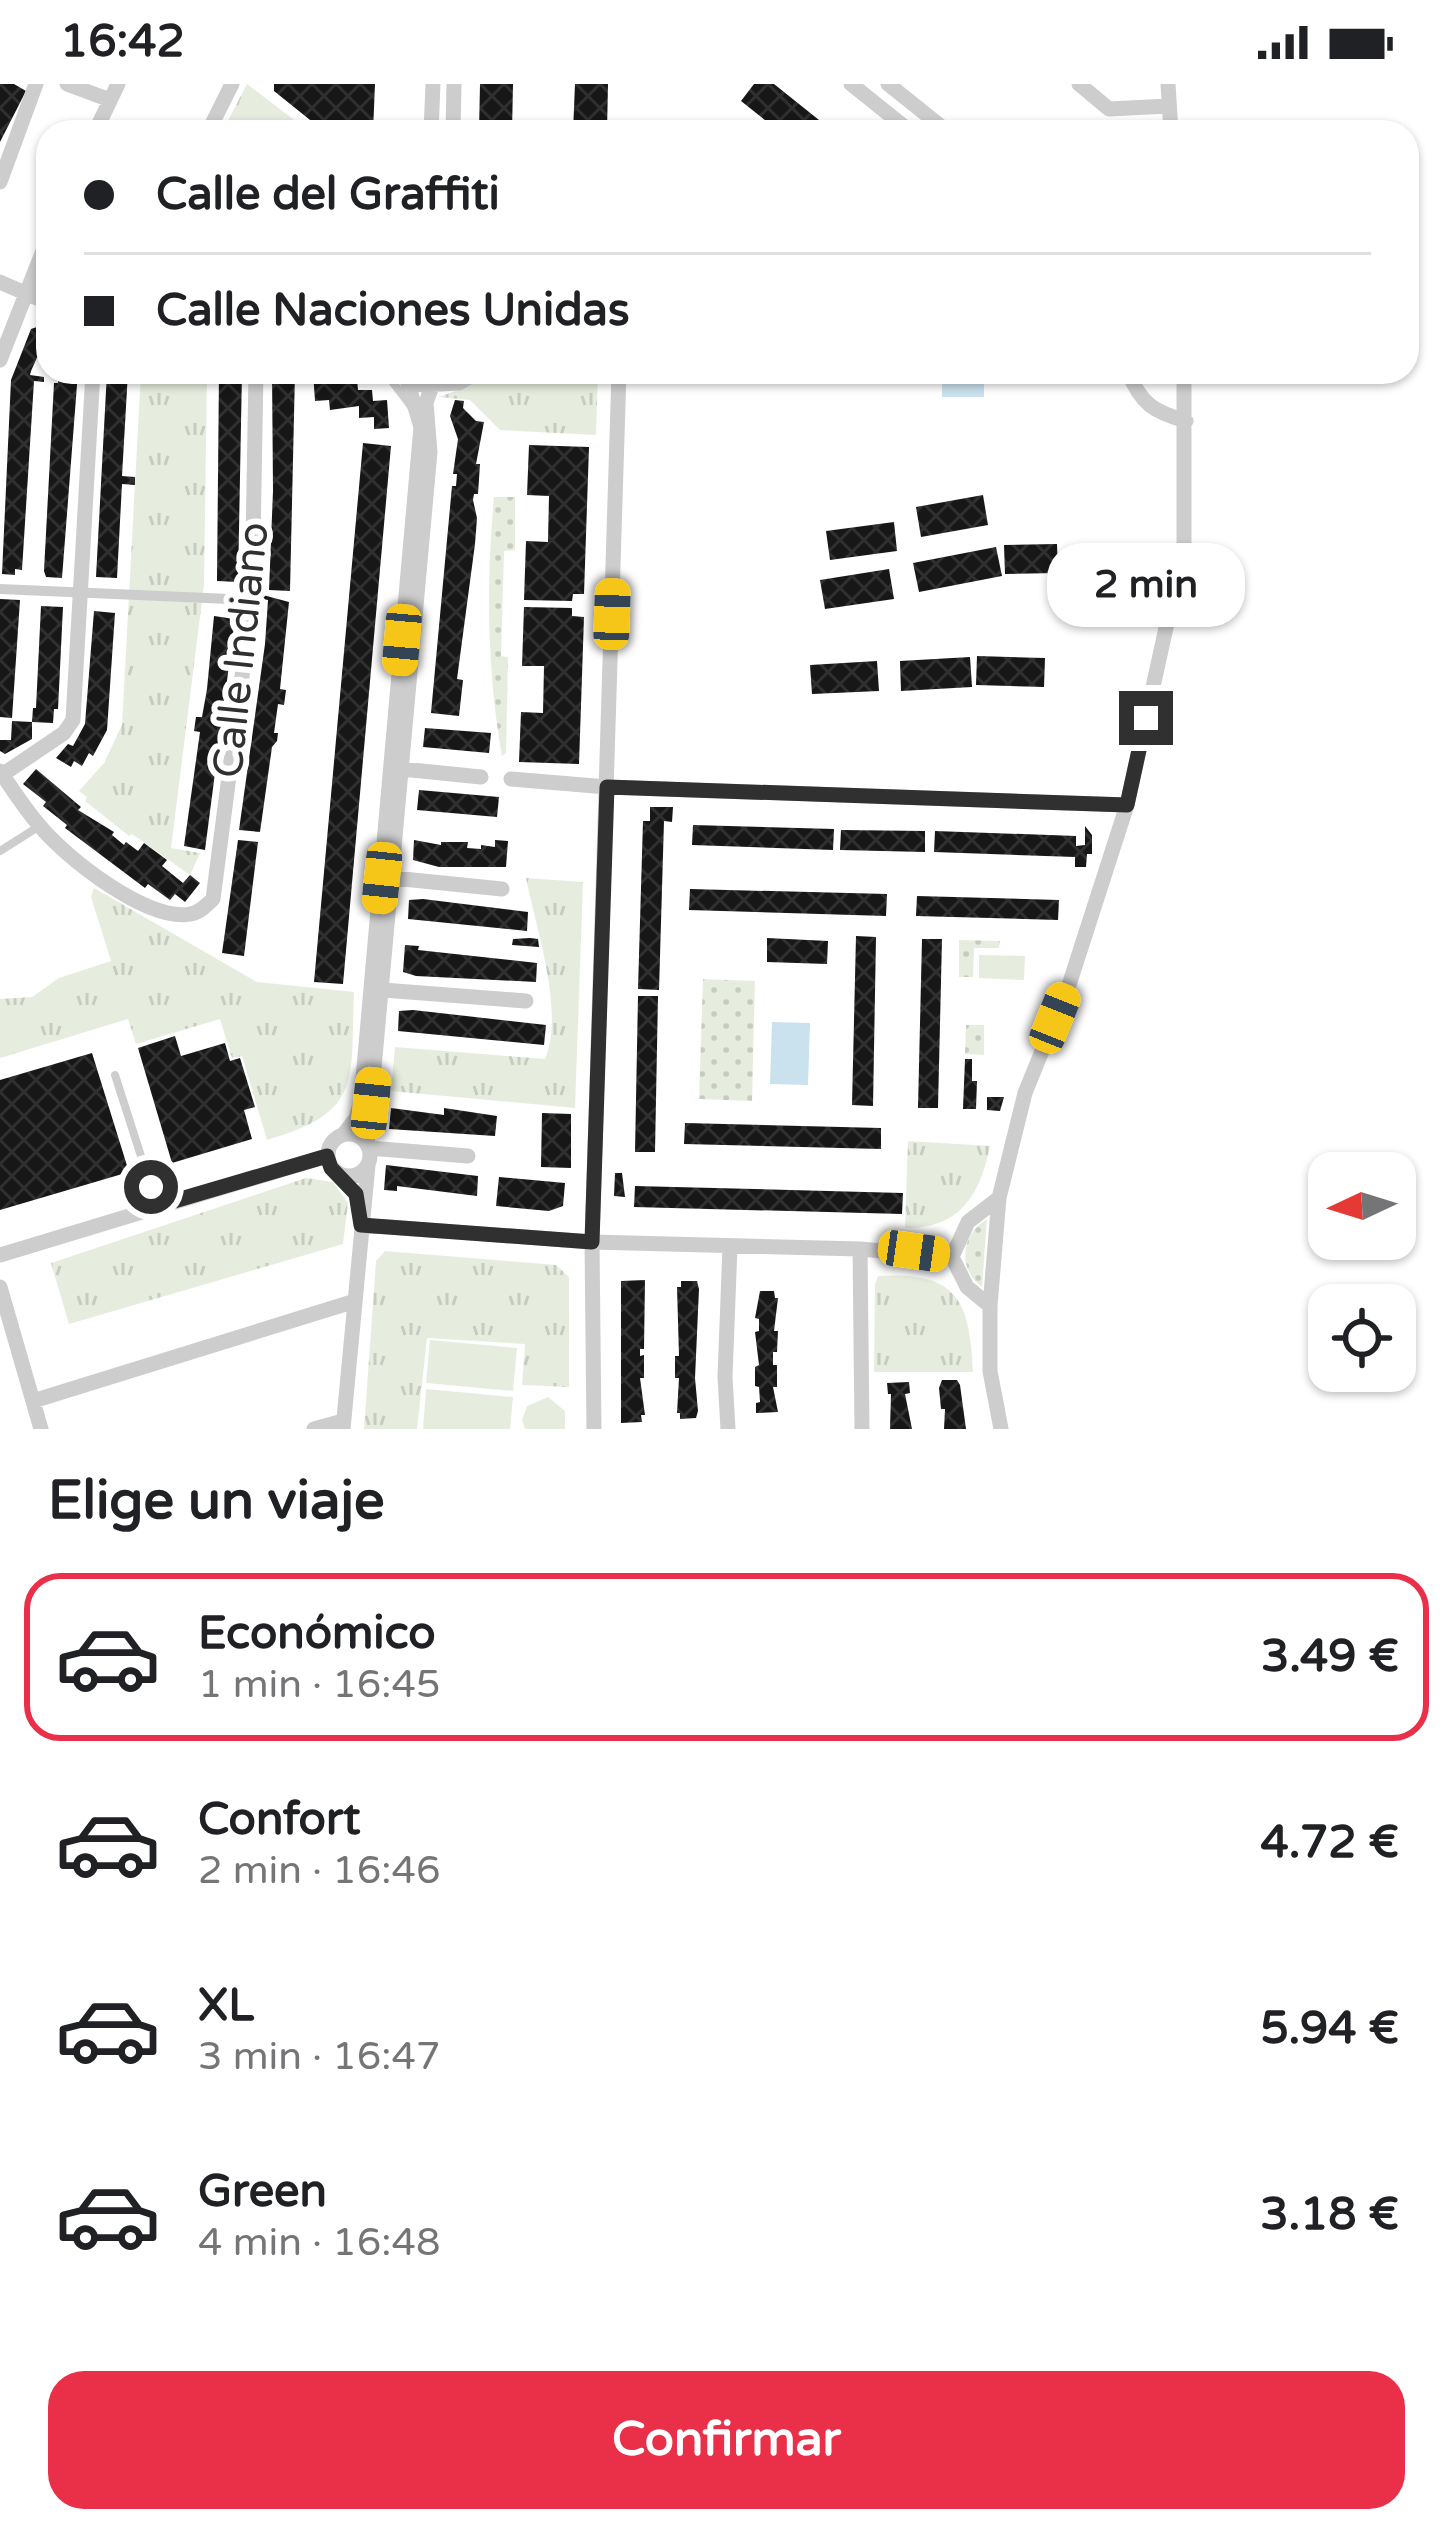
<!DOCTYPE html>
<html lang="es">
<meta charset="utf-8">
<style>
:root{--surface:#fff;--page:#f6f6f6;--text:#202124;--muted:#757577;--line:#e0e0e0;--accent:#ea2f49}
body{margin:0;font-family:"Varela Round",sans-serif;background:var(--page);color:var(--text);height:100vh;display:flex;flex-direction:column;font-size:45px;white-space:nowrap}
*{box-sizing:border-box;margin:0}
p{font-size:39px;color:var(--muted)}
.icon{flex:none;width:66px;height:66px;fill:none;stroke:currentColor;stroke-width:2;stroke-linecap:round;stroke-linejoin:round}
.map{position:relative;height:1345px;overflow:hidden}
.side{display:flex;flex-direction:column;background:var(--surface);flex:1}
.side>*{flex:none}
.top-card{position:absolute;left:36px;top:36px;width:1383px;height:264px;border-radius:36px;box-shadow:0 3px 9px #0004;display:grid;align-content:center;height:264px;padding:0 48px;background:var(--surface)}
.needle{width:78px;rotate:266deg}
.buttons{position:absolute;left:1308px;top:1068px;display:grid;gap:24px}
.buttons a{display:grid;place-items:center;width:108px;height:108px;border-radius:24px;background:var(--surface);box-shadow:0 3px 9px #0004;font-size:60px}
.end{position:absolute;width:54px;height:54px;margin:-27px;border:15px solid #303030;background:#fff;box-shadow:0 0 0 6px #fff}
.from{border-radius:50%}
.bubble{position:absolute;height:84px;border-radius:36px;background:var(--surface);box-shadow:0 3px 9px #0004;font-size:39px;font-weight:800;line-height:84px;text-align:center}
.car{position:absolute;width:36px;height:72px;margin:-36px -18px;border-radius:15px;box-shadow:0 0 9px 3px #0007;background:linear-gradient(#f5c518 24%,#345 0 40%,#f5c518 0 76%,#345 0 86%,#f5c518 0)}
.top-card b{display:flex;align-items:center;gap:42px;height:114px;font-size:45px}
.top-card b+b{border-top:3px solid var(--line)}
.top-card i{width:30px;height:30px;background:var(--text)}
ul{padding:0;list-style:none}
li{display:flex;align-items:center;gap:36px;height:168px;margin:0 24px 18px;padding:0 24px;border:6px solid transparent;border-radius:36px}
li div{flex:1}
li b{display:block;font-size:45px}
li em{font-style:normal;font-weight:800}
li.current{border-color:var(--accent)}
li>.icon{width:108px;height:108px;stroke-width:1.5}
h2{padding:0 48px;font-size:54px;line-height:144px}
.button{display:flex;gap:24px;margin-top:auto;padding:24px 48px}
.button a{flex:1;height:138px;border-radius:36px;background:var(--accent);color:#fff;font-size:48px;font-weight:800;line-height:138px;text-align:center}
.status{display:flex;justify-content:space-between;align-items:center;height:84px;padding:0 60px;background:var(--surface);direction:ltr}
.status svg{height:33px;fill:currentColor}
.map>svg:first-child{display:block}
.grass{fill:url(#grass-dots)}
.park{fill:url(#park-tufts)}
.pitch{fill:#e7edde}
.water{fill:#cae2ed}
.building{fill:url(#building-cross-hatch)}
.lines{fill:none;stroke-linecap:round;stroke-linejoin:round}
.service{stroke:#cdcdcd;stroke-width:8}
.pedestrian{stroke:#cdcdcd;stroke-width:10}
.minor{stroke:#cdcdcd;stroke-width:15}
.route{stroke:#303030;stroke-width:15}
.labels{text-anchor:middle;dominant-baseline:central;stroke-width:12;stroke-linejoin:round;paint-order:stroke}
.street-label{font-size:42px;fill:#303030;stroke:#fff}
</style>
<div class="status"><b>16:42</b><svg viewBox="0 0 49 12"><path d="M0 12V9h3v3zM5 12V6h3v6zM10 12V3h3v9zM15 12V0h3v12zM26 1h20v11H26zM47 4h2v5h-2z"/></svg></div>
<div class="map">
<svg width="1453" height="1345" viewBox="0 0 1453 1345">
<defs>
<pattern id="grass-dots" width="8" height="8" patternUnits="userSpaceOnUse" patternTransform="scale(3)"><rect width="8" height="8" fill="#e7edde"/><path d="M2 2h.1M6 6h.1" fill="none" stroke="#c6ccbf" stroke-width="1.8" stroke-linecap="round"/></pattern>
<pattern id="park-tufts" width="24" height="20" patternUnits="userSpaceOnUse" patternTransform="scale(3)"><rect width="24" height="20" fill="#e7edde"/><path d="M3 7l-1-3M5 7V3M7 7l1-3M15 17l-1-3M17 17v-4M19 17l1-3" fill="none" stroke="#c6ccbf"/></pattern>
<pattern id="building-cross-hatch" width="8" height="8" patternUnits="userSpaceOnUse" patternTransform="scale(3)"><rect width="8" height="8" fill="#171717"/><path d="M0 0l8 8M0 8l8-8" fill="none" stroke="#303030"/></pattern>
</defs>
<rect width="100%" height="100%" fill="#fff"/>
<path class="grass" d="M494 413H515V466L504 467 501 572 508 573 506 669 502 672C487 588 486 498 494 413Z
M959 856 1000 857 999 864H974L973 893H959Z
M703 895 755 897 752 1017 699 1015Z
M966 941H984V971L965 970Z
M987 1135 982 1203C957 1185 961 1150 987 1135Z"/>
<path class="park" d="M247 0 302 42 296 48H222Z
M141 288H207L204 501 171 764 200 769 190 791 132 750 129 752 85 717 87 713 79 707 104 679 122 641Z
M486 288H598L596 351 500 346 470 316 439 313 464 304Z
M526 794 583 798 575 1024 391 1007 395 963 545 975C565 927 536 845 526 794Z
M94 804 257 898 354 908C350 997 364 1028 267 1056L242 972 232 974 220 935 136 960 128 935 0 974V915L32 913 59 894 111 877 91 813Z
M908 1057 990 1062C980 1111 960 1145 905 1144Z
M306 1094 333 1098 348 1119 343 1160 69 1240 51 1179Z
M385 1167 556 1181 569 1193V1303L522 1301 525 1260 427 1254 417 1345H364L376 1177Z
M878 1192C957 1187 970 1216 973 1288H874L875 1200Z"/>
<path class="pitch" d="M979 871 1025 872 1024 896 979 894Z
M430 1256 517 1264 513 1307 426 1299Z
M426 1305 513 1313 510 1345H423Z
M548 1313 565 1327V1345H525L522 1336 527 1322Z"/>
<path class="water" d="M942 291 984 292V313H942Z
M772 938 810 939 808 1001 770 1000Z"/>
<path class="building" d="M0 0H14L26 7 0 58Z
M274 0H375L373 48H325L274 7Z
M480 0H513L512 48H479Z
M575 0H608L607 48H573Z
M754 0H774L834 48H780L741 17Z
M37 243 48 248V270L40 267 31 287 30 291 44 293V298L34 297 22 486 15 485V491L2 490 11 296 31 245Z
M58 288H78L62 494 46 493 44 487 54 299H58Z
M107 288H128L122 392 135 393V401L122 400 117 494 96 493Z
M219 288H242L238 498 217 497Z
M272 288H295L290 507 269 506 273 407Z
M313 288H342L343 296 357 295 358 306H372L373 317 387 316 389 344 374 345V333L359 334V322L330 326 329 316 315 317Z
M455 316 464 317 463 324 476 337 484 338 476 380H480L478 410H474L473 416 477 434 475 460 457 595 463 596 459 632 431 629 452 402H456L457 390H453L458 355 450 332Z
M363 359 391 362 343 900 314 898Z
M529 361 589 363 584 510H573L572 517 524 516 526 457 548 458 549 412 527 411Z
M983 411 988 441 921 453 916 423Z
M894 438 897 467 830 476 826 447Z
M1057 460 1058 489 1005 490 1004 461Z
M996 463 1002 492 919 508 913 479Z
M889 485 894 515 825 525 820 496Z
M263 511 289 518 280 605 286 606 284 621 278 620 274 649H278L277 657 272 663 260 748 239 746 265 560 268 516 263 515Z
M0 515 20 516 12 634 0 633Z
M41 522 63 523 58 625H54L53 639 32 638V655L5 670 0 667V656H11L12 637 32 638 33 624H36Z
M524 523 572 524V532L584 533 579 680 519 678 521 628 543 629 544 582H522Z
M94 527 115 529 107 646 93 672 89 669 82 682 74 677 71 683 56 674 68 660 73 662 85 640Z
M214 532 235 535 205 766 184 762 200 648 194 647 196 633H202L207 605Z
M977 572 1045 574 1044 603 976 601Z
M970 573 972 603 901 607 900 577Z
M877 577 879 607 812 610 810 581Z
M425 644 491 649 489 669 423 663Z
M36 685 81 723 78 726 114 748 112 751 124 761 126 758 138 767 144 759 167 776 162 782 183 799 190 791 200 799 185 818 175 810 170 816 148 800 145 804 65 744 67 741 43 722 46 718 23 700Z
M419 706 499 713 497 733 417 726Z
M650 723H673L672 738 664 737 659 906 638 905 643 737H650Z
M693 741 834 745 833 766 692 761Z
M1085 742 1092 751V770H1087L1086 783H1075V773L934 768 935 747 1076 752V762L1085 761Z
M841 746 925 747V768L840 766Z
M238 756 258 758 244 872 222 869Z
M414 756 441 761V758H468L467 764 481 765V761L495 763V756L508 757 506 783H439L413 776Z
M690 805 887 810 886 832 689 826Z
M917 812 1059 816 1058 836 916 832Z
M423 815 528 828 527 847 408 835 409 816Z
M856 852 876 853 873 1022 852 1021Z
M530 854 538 855 539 863 512 861 513 855Z
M767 854 828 857 827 880 767 878Z
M922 855H942L938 1024H918Z
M405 861 419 862 418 866 537 879 536 898 416 892 403 888Z
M638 912H658L655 1068H635Z
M413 926 546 941 544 961 398 947 399 927Z
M175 952 181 972 225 959 230 977 240 974 255 1023 244 1026 252 1055 172 1079 138 964Z
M92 969 129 1088 0 1126V996Z
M965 975H972V997H977L976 1025H963Z
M987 1013H1004L1000 1027 987 1026Z
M391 1024 444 1031V1024L497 1032 495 1052 389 1045Z
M542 1029 571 1030V1084L541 1083Z
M685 1039 881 1044V1065L684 1060Z
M386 1081 478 1092 477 1112 397 1102V1107L384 1106Z
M615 1089H622L625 1113 614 1112Z
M499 1093 565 1099 563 1122 549 1127 496 1122Z
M635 1102 903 1109 902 1130 634 1123Z
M645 1196 644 1265H640V1272L644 1271V1294H640L645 1331H641L642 1338 621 1339V1197Z
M681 1197H697L699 1205 695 1294 698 1327 696 1334 680 1335V1329H677L679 1294H675V1272H679L677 1203H681Z
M760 1207H774L775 1214H778L774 1247H778L777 1268H773V1281H777V1303H773L778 1328 756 1329V1319L760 1318 759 1303 755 1302V1283L759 1281 755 1248 759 1247V1235L755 1234Z
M942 1296H957L960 1301 966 1345H944L945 1325H941L939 1304Z
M909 1298 910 1309 905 1310 912 1345H890L891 1310H888L887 1299Z"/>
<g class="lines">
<path class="service" d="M385 288 413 325
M0 767 38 743
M115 991 157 1122"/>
<path class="pedestrian" d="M0 505 252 516"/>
<path class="minor" d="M67 0 110 16
M851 0 911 48
M888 0 948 48
M1079 0 1109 25 1169 22
M1168 0 1171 48
M95 48 118 0
M208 48 232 0
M431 48 433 0
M453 48 454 0
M0 98 36 0
M0 198 48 219
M0 276 48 154
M1128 288C1141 320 1154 328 1186 337
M422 301 459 299 477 288
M402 685 481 693
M0 687C12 705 25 725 39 741 65 773 147 838 190 830 199 829 207 821 213 815L252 516 256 288
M2 691 64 649 73 636 93 288
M511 695 607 703 1127 721
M393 794 502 805
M383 906 526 917
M328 1071a21 21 0 1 1 42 0a21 21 0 1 1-42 0Z
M343 1051 356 1034 361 1017 421 343 406 293
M367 1061 430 368 426 319 432 302
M369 1064 468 1072
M361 1141 592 1158 860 1165 952 1173
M860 1165 862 1345
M0 1171 327 1072
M0 1203 41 1345
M990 1222 967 1203 952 1173 968 1138 999 1114
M33 1317 352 1218
M314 1345 343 1337
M343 1345 368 1081
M594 1345 592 1158 619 288
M728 1345 725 1293 730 1162
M1001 1345 990 1287V1222L999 1114 1025 1009 1070 898 1127 721 1184 462V288"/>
</g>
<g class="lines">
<path class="route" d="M151 1103 157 1122 327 1072 331 1084 356 1110 361 1141 592 1158 607 703 1127 721 1146 634"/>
</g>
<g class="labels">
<g class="street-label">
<text transform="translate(241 566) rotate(-84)">Calle Indiano</text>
</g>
</g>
</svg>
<div class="buttons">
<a><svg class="needle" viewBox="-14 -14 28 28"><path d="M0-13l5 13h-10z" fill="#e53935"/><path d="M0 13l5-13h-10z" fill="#757577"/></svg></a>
<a><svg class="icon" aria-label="locate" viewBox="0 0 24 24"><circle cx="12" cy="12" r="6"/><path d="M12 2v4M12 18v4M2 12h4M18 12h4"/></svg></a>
</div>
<i class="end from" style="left:151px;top:1103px"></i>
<i class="end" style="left:1146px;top:634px"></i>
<div class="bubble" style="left:1047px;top:459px;width:198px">2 min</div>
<i class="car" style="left:612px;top:530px;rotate:2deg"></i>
<i class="car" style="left:402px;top:556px;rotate:185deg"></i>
<i class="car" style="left:382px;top:794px;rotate:186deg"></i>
<i class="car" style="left:1055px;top:934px;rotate:22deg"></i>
<i class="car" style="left:371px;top:1019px;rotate:6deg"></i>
<i class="car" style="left:914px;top:1167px;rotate:98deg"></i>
<div class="top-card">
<b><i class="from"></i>Calle del Graffiti</b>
<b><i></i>Calle Naciones Unidas</b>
</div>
</div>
<section class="side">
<h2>Elige un viaje</h2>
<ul>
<li class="current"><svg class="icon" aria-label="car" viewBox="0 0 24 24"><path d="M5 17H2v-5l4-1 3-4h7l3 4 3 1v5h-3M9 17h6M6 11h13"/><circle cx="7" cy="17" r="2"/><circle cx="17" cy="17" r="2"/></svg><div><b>Económico</b><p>1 min · 16:45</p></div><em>3.49 €</em></li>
<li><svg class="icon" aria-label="car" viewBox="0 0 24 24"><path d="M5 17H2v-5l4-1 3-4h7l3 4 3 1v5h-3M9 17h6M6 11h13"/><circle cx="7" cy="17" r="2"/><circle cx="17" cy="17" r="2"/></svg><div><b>Confort</b><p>2 min · 16:46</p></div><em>4.72 €</em></li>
<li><svg class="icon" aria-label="car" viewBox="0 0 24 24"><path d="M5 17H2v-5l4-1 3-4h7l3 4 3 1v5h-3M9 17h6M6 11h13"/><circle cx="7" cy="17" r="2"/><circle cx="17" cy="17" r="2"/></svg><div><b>XL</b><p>3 min · 16:47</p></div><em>5.94 €</em></li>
<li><svg class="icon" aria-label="car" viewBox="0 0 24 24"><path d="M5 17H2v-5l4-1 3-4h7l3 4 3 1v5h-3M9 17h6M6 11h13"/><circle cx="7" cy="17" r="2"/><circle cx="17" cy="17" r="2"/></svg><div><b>Green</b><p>4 min · 16:48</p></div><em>3.18 €</em></li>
</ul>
<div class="button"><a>Confirmar</a></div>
</section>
